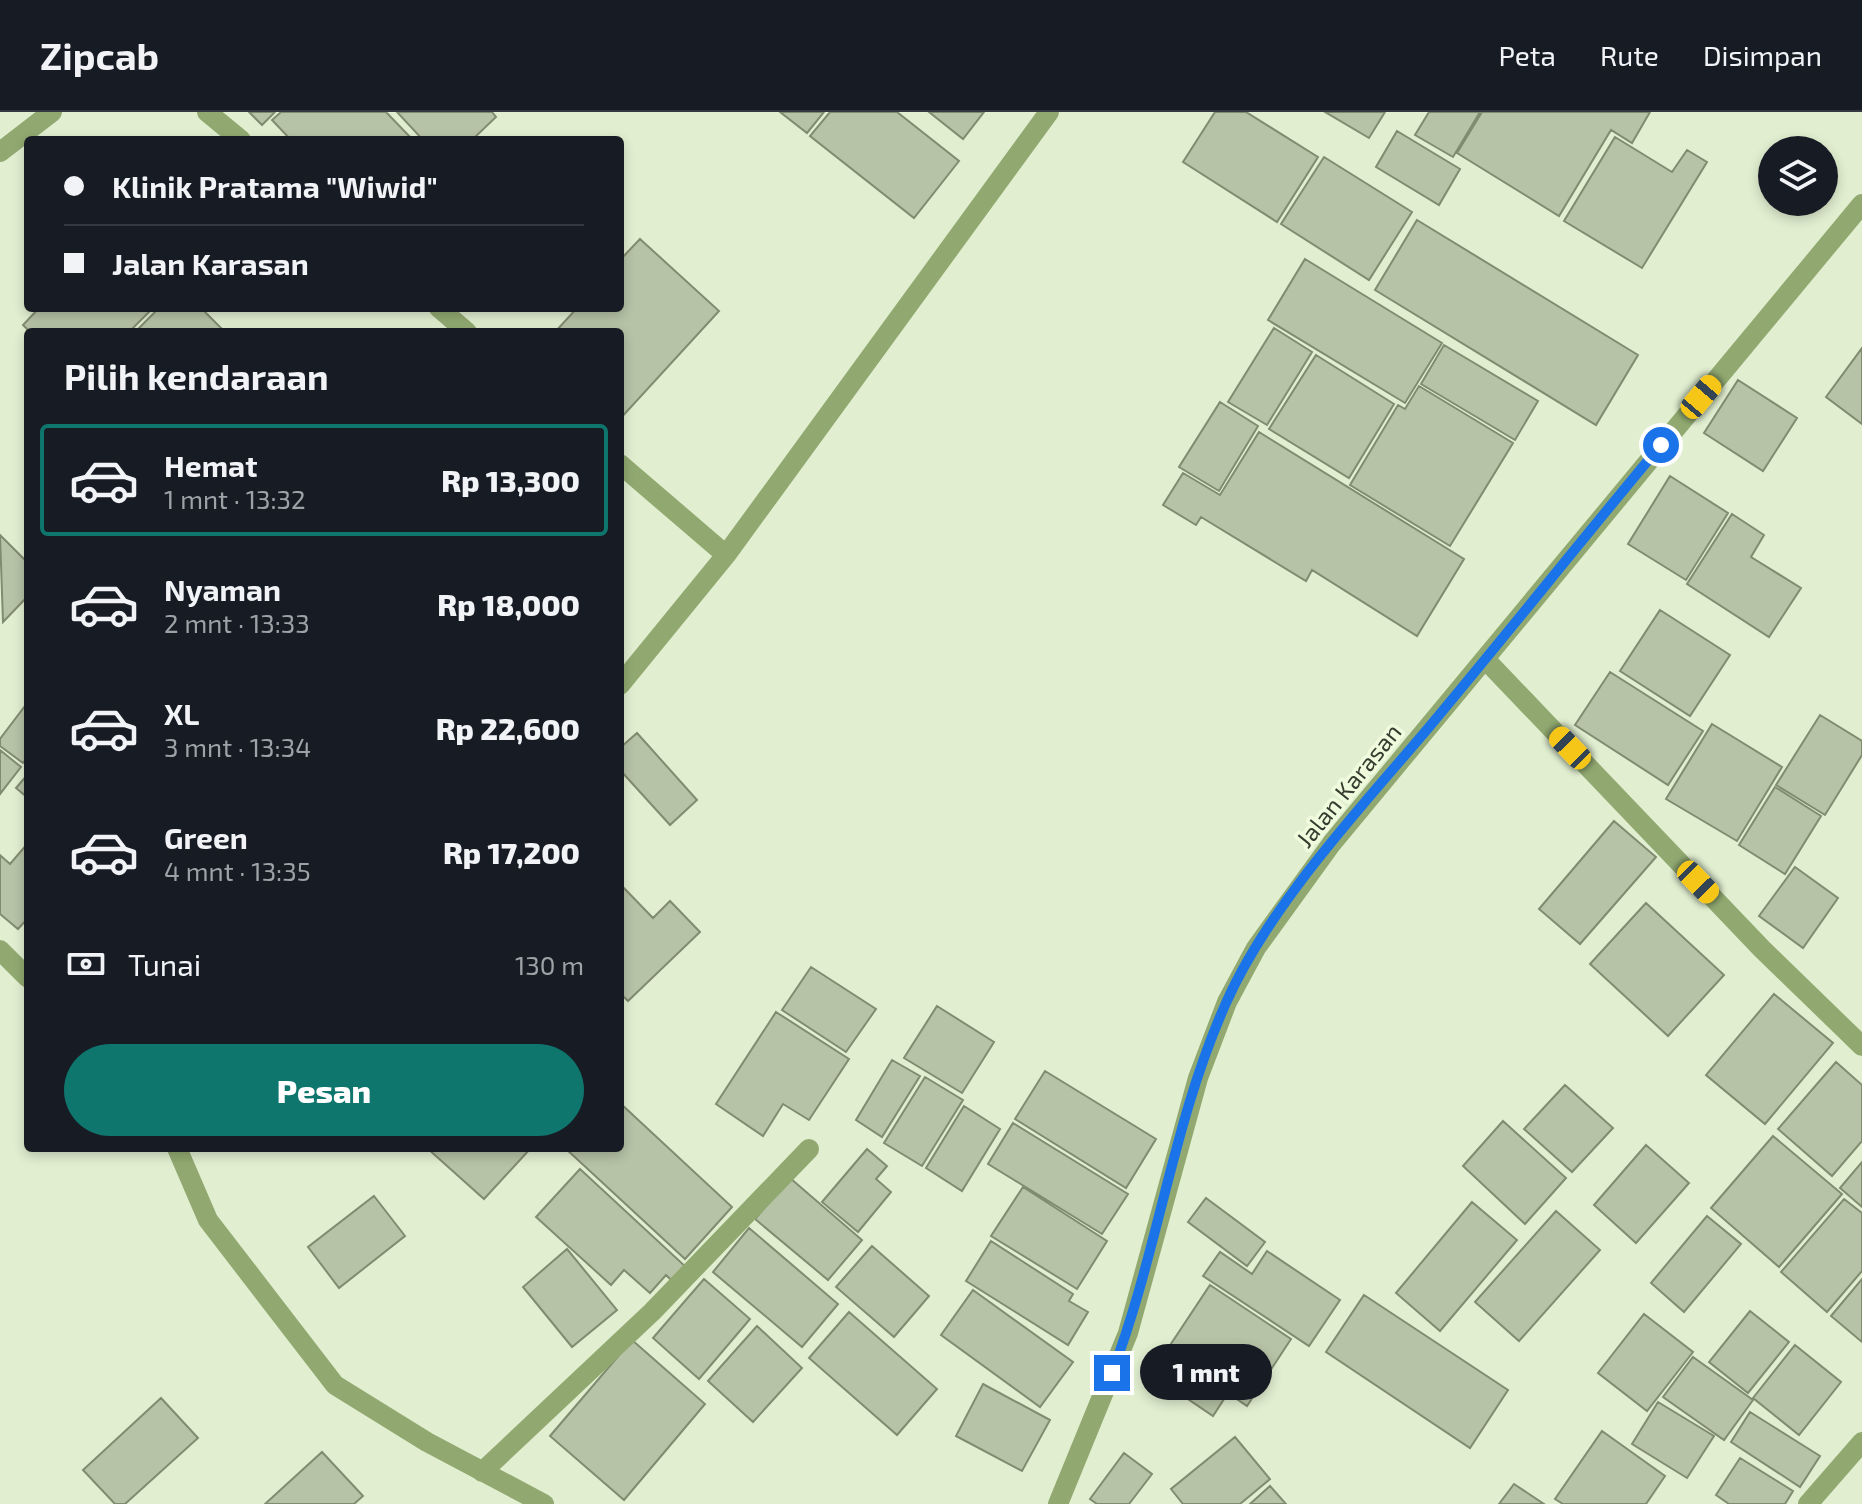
<!DOCTYPE html>
<html lang="id">
<meta charset="utf-8">
<style>
:root{--surface:#171b24;--page:#242831;--text:#f1f3f6;--muted:#9ea1a6;--line:#363941;--accent:#0f766e}
body{margin:0;font-family:"Exo 2",sans-serif;background:var(--page);color:var(--text);height:100vh;display:flex;flex-direction:column;font-size:30px;white-space:nowrap}
*{box-sizing:border-box;margin:0}
p{font-size:26px;color:var(--muted)}
.icon{flex:none;width:44px;height:44px;fill:none;stroke:currentColor;stroke-width:2;stroke-linecap:round;stroke-linejoin:round}
.map{position:relative;flex:1;overflow:hidden}
.sheet{position:absolute;left:24px;top:216px;width:600px;height:824px;display:flex;flex-direction:column;background:var(--surface);border-radius:8px;box-shadow:0 4px 12px #0003}
.sheet>*{flex:none}
.guide{position:absolute;left:24px;top:24px;width:600px;height:176px;border-radius:8px;box-shadow:0 4px 12px #0003;display:grid;align-content:center;height:176px;padding:0 40px;background:var(--surface)}
.fabs{position:absolute;left:1758px;top:24px;display:grid;gap:16px}
.fabs a{display:grid;place-items:center;width:80px;height:80px;border-radius:50%;background:var(--surface);box-shadow:0 4px 12px #0003;font-size:40px}
.end{position:absolute;width:36px;height:36px;margin:-18px;border:10px solid #1a73e8;background:#fff;box-shadow:0 0 0 4px #fff}
.from{border-radius:50%}
.bubble{position:absolute;height:56px;border-radius:28px;background:var(--surface);box-shadow:0 4px 12px #0003;font-size:26px;font-weight:800;line-height:56px;text-align:center}
.car{position:absolute;width:24px;height:48px;margin:-24px -12px;border-radius:10px;box-shadow:0 0 6px 2px #0007;background:linear-gradient(#f5c518 24%,#345 0 40%,#f5c518 0 76%,#345 0 86%,#f5c518 0)}
.guide b{display:flex;align-items:center;gap:28px;height:76px;font-size:30px}
.guide b+b{border-top:2px solid var(--line)}
.guide i{width:20px;height:20px;background:var(--text)}
ul{padding:0;list-style:none}
li{display:flex;align-items:center;gap:24px;height:112px;margin:0 16px 12px;padding:0 24px;border:4px solid transparent;border-radius:8px}
li div{flex:1}
li b{display:block;font-size:30px}
li em{font-style:normal;font-weight:800}
li.selected{border-color:var(--accent)}
li>.icon{width:72px;height:72px;stroke-width:1.5}
h2{padding:0 40px;font-size:36px;line-height:96px}
.pay{display:flex;align-items:center;gap:20px;height:88px;padding:0 40px;font-size:30px}
.pay p{margin-inline-start:auto}
.cta{display:flex;gap:16px;margin-top:auto;padding:16px 40px}
.cta a{flex:1;height:92px;border-radius:48px;background:var(--accent);color:#fff;font-size:32px;font-weight:800;line-height:92px;text-align:center}
header{display:flex;align-items:center;gap:48px;box-sizing:border-box;height:112px;padding:0 40px;background:var(--surface);border-bottom:2px solid var(--line)}
header strong{font-size:38px}
nav{display:flex;gap:44px;margin-inline-start:auto;font-size:28px}
.map>svg:first-child{display:block}
.building{fill:#b6c3a6;stroke:#808c70;stroke-width:2}
.lines{fill:none;stroke-linecap:round;stroke-linejoin:round}
.street{stroke:#91a971;stroke-width:20}
.route{stroke:#1a73e8;stroke-width:10}
.labels{text-anchor:middle;dominant-baseline:central;stroke-width:7;stroke-linejoin:round;paint-order:stroke}
.street-label{font-size:24px;fill:#373c30;stroke:#eefcdd}
</style>
<header>
<strong>Zipcab</strong>
<nav><a>Peta</a><a>Rute</a><a>Disimpan</a></nav>
</header>
<div class="map">
<svg width="1862" height="1392" viewBox="0 0 1862 1392">
<rect width="100%" height="100%" fill="#e1efd0"/>
<path class="building" d="M249 0H275L262 13Z
M281 0H386L413 28H291L272 8Z
M397 0H492L496 5 472 28H423Z
M780 0H824L807 21Z
M830 0H897L959 49 914 106 810 24Z
M929 0H984L963 27Z
M1215 0H1246L1318 45 1277 110 1183 50Z
M1325 0H1385L1369 26Z
M1429 0H1480L1453 45 1415 23Z
M1482 0H1650L1632 31 1611 18 1559 104 1457 41Z
M1397 19 1460 57 1439 93 1376 55Z
M1615 25 1672 60 1687 38 1707 50 1642 156 1564 109Z
M1324 45 1412 100 1369 168 1281 112Z
M1417 108 1638 243 1596 313 1375 178Z
M640 127 719 199 620 307V220H555L577 196H620V148Z
M1305 147 1442 231 1405 291 1268 208Z
M39 196H153L129 220H30L23 213Z
M159 196H201L225 220H135Z
M1274 216 1312 240 1267 313 1228 290Z
M1444 233 1538 289 1515 328 1421 272Z
M1862 236V312L1826 285Z
M1316 243 1394 292 1349 366 1269 317Z
M1738 268 1797 306 1763 359 1704 321Z
M1419 274 1513 331 1450 434 1350 373 1398 293 1405 297Z
M1220 290 1258 314 1219 379 1179 355Z
M1259 320 1464 447 1417 524 1312 458 1306 469 1201 405 1196 413 1163 393 1183 361 1220 383Z
M1670 364 1728 401 1686 468 1628 432Z
M1732 402 1764 423 1751 445 1801 476 1769 525 1687 472Z
M0 423 28 451V484L3 510Z
M1660 498 1730 543 1690 604 1620 559Z
M1610 560 1703 619 1668 673 1575 613Z
M28 590V645L23 651 0 634V627Z
M1820 603 1862 629V643L1825 703 1776 673Z
M1712 612 1782 655 1737 729 1666 687Z
M637 621 697 688 670 713 620 658V636Z
M0 638 21 655 0 682Z
M28 662V686L16 676Z
M1775 675 1821 704 1785 762 1739 733Z
M1614 709 1656 745 1580 832 1539 797Z
M28 731V806L18 817 0 802V743L10 752Z
M1795 755 1838 786 1803 836 1759 804Z
M620 772 653 806 670 789 700 820 628 889 620 881Z
M1646 791 1724 863 1668 924 1590 852Z
M811 855 876 897 846 940 782 898Z
M1774 882 1833 931 1765 1012 1706 963Z
M937 894 994 930 962 981 904 946Z
M776 900 849 947 809 1008 783 992 763 1024 716 992Z
M892 948 920 964 882 1025 856 1008Z
M1836 950 1862 973V1029L1832 1064 1778 1017Z
M1045 959 1156 1027 1126 1076 1015 1007Z
M925 965 963 988 922 1054 884 1031Z
M1565 973 1613 1016 1572 1060 1524 1017Z
M620 991 732 1095 685 1147 565 1036H620Z
M964 994 1000 1017 962 1079 926 1056Z
M1503 1009 1566 1066 1525 1112 1463 1054Z
M1013 1011 1128 1082 1102 1122 988 1052Z
M1773 1024 1842 1082 1779 1155 1711 1096Z
M1646 1033 1689 1071 1636 1131 1594 1093Z
M427 1036H531L484 1087Z
M867 1037 887 1054 876 1067 891 1080 858 1120 822 1090Z
M1862 1050V1095L1840 1076Z
M580 1057 687 1156 674 1171 666 1163 650 1181 624 1158 611 1173 536 1105Z
M790 1066 862 1128 828 1168 755 1107Z
M1023 1075 1107 1129 1077 1177 991 1124Z
M374 1084 405 1124 339 1176 308 1135Z
M1206 1086 1265 1130 1247 1154 1188 1110Z
M1844 1087 1862 1101V1159L1827 1200 1781 1160Z
M1472 1090 1517 1128 1440 1219 1396 1181Z
M1556 1099 1600 1138 1519 1229 1475 1190Z
M1707 1104 1741 1132 1684 1200 1651 1171Z
M749 1116 838 1192 802 1235 713 1160Z
M991 1129 1073 1182 1069 1189 1088 1200 1068 1233 966 1169Z
M872 1134 929 1184 894 1225 836 1175Z
M567 1137 617 1198 572 1235 523 1175Z
M1267 1139 1340 1188 1309 1234 1203 1164 1220 1140 1252 1162Z
M704 1167 750 1207 699 1267 653 1226Z
M1862 1167V1230L1831 1204Z
M1210 1173 1291 1227 1247 1294 1228 1281 1213 1304 1151 1262Z
M973 1178 1073 1250 1040 1295 941 1223Z
M1364 1183 1508 1278 1470 1336 1326 1240Z
M1750 1199 1789 1230 1748 1281 1709 1250Z
M849 1200 937 1277 897 1323 809 1246Z
M1644 1202 1693 1240 1647 1299 1598 1261Z
M757 1214 802 1256 753 1310 708 1269Z
M632 1228 705 1292 624 1388 550 1324Z
M1795 1233 1841 1270 1799 1323 1753 1286Z
M1693 1245 1753 1288 1724 1328 1663 1285Z
M983 1272 1050 1308 1022 1359 956 1324Z
M161 1286 198 1326 125 1392H115L83 1358Z
M1658 1290 1714 1324 1687 1366 1632 1332Z
M1750 1300 1820 1344 1800 1375 1731 1330Z
M1602 1319 1665 1364 1646 1392H1563L1555 1387Z
M1235 1325 1270 1367 1240 1392H1183L1171 1377Z
M322 1340 363 1384 354 1392H265Z
M1124 1341 1152 1362 1129 1392H1097L1090 1387Z
M1740 1346 1793 1379 1785 1392H1729L1716 1383Z
M1514 1372 1544 1392H1499Z
M1270 1374 1286 1392H1250Z"/>
<g class="lines">
<path class="street" d="M207 0 241 28
M0 40 52 0
M439 196 467 220
M620 352 726 443
M1485 547 1762 837 1862 934
M620 573 726 443 1049 0
M0 838 28 866
M177 1036 208 1108 335 1273 427 1330 544 1392
M482 1360 652 1200 809 1037
M1058 1392 1128 1221 1198 966 1227 890 1256 836 1332 731 1862 92
M1808 1392 1862 1330"/>
</g>
<g class="lines">
<path class="route" d="M1112 1261C1158 1140 1173 1009 1226 891 1270 792 1360 697 1430 614 1508 521 1583 426 1661 333"/>
</g>
<g class="labels">
<g class="street-label">
<text transform="translate(1348 673) rotate(-51)">Jalan Karasan</text>
</g>
</g>
</svg>
<div class="fabs">
<a><svg class="icon" aria-label="layers" viewBox="0 0 24 24"><path d="M12 4l9 5-9 5-9-5zM3 14l9 5 9-5"/></svg></a>
</div>
<i class="end from" style="left:1661px;top:333px"></i>
<i class="end" style="left:1112px;top:1261px"></i>
<div class="bubble" style="left:1140px;top:1232px;width:132px">1 mnt</div>
<i class="car" style="left:1701px;top:285px;rotate:40deg"></i>
<i class="car" style="left:1570px;top:636px;rotate:316deg"></i>
<i class="car" style="left:1698px;top:770px;rotate:136deg"></i>
<div class="guide">
<b><i class="from"></i>Klinik Pratama &quot;Wiwid&quot;</b>
<b><i></i>Jalan Karasan</b>
</div>
<section class="sheet">
<h2>Pilih kendaraan</h2>
<ul>
<li class="selected"><svg class="icon" aria-label="car" viewBox="0 0 24 24"><path d="M5 17H2v-5l4-1 3-4h7l3 4 3 1v5h-3M9 17h6M6 11h13"/><circle cx="7" cy="17" r="2"/><circle cx="17" cy="17" r="2"/></svg><div><b>Hemat</b><p>1 mnt · 13:32</p></div><em>Rp 13,300</em></li>
<li><svg class="icon" aria-label="car" viewBox="0 0 24 24"><path d="M5 17H2v-5l4-1 3-4h7l3 4 3 1v5h-3M9 17h6M6 11h13"/><circle cx="7" cy="17" r="2"/><circle cx="17" cy="17" r="2"/></svg><div><b>Nyaman</b><p>2 mnt · 13:33</p></div><em>Rp 18,000</em></li>
<li><svg class="icon" aria-label="car" viewBox="0 0 24 24"><path d="M5 17H2v-5l4-1 3-4h7l3 4 3 1v5h-3M9 17h6M6 11h13"/><circle cx="7" cy="17" r="2"/><circle cx="17" cy="17" r="2"/></svg><div><b>XL</b><p>3 mnt · 13:34</p></div><em>Rp 22,600</em></li>
<li><svg class="icon" aria-label="car" viewBox="0 0 24 24"><path d="M5 17H2v-5l4-1 3-4h7l3 4 3 1v5h-3M9 17h6M6 11h13"/><circle cx="7" cy="17" r="2"/><circle cx="17" cy="17" r="2"/></svg><div><b>Green</b><p>4 mnt · 13:35</p></div><em>Rp 17,200</em></li>
</ul>
<div class="pay"><svg class="icon" aria-label="cash" viewBox="0 0 24 24"><path d="M3 7h18v10H3z"/><circle cx="12" cy="12" r="2"/></svg>Tunai<p>130 m</p></div>
<div class="cta"><a>Pesan</a></div>
</section>
</div>
